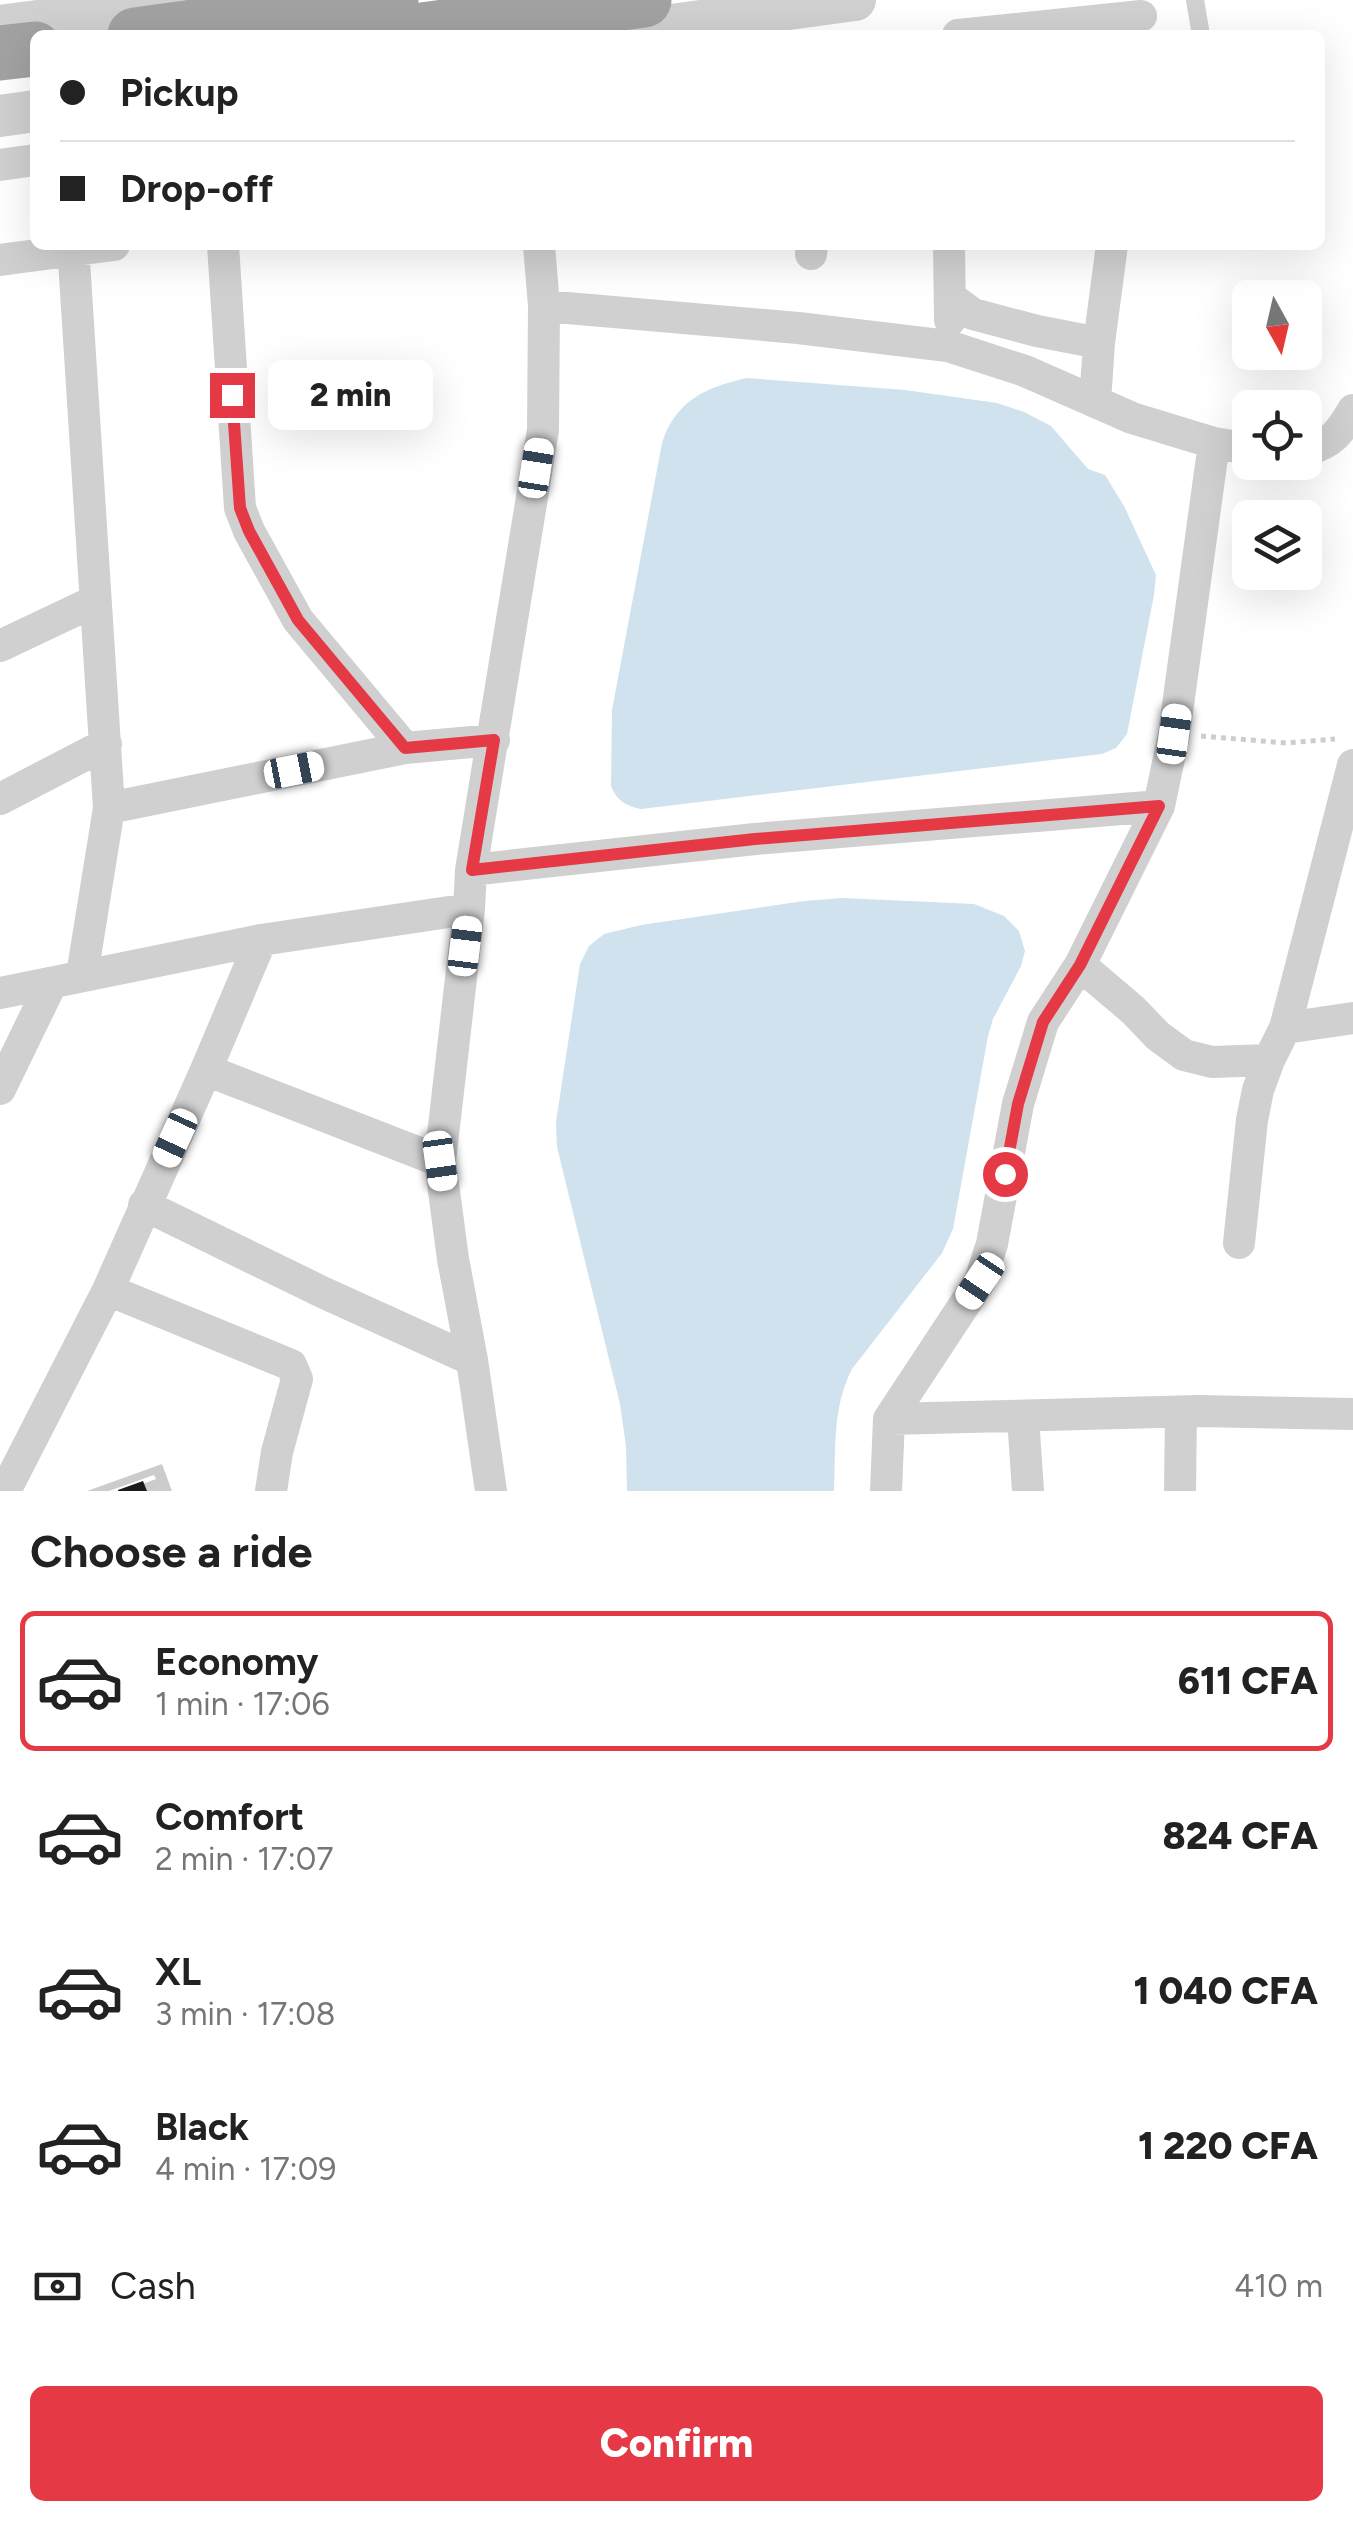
<!DOCTYPE html>
<meta charset="utf-8">
<style>
:root{--surface:#fff;--page:#f2f2f2;--text:#222;--muted:#767676;--line:#e0e0e0;--accent:#e63946}
body{margin:0;font-family:Figtree,sans-serif;background:var(--page);color:var(--text);height:100vh;display:flex;flex-direction:column;font-size:38px;white-space:nowrap}
*{box-sizing:border-box;margin:0}
p{font-size:32px;color:var(--muted)}
.icon{flex:none;width:55px;height:55px;fill:none;stroke:currentColor;stroke-width:2;stroke-linecap:round;stroke-linejoin:round}
.map{position:relative;height:1491px;overflow:hidden}
.panel{display:flex;flex-direction:column;background:var(--surface);flex:1}
.panel>*{flex:none}
.hud{position:absolute;left:30px;top:30px;width:1295px;height:220px;border-radius:15px;box-shadow:0 10px 40px #0002;display:grid;align-content:center;height:220px;padding:0 30px;background:var(--surface)}
.needle{width:65px;rotate:172deg}
.controls{position:absolute;left:1232px;top:280px;display:grid;gap:20px}
.controls a{display:grid;place-items:center;width:90px;height:90px;border-radius:15px;background:var(--surface);box-shadow:0 10px 40px #0002;font-size:50px}
.end{position:absolute;width:45px;height:45px;margin:-22px;border:12px solid #e63946;background:#fff;box-shadow:0 0 0 5px #fff}
.from{border-radius:50%}
.bubble{position:absolute;height:70px;border-radius:15px;background:var(--surface);box-shadow:0 10px 40px #0002;font-size:32px;font-weight:800;line-height:70px;text-align:center}
.car{position:absolute;width:30px;height:60px;margin:-30px -15px;border-radius:12px;box-shadow:0 0 8px 2px #0007;background:linear-gradient(#fff 24%,#345 0 40%,#fff 0 76%,#345 0 86%,#fff 0)}
.hud b{display:flex;align-items:center;gap:35px;height:95px;font-size:38px}
.hud b+b{border-top:2px solid var(--line)}
.hud i{width:25px;height:25px;background:var(--text)}
ul{padding:0;list-style:none}
li{display:flex;align-items:center;gap:30px;height:140px;margin:0 20px 15px;padding:0 10px;border:5px solid transparent;border-radius:15px}
li div{flex:1}
li b{display:block;font-size:38px}
li em{font-style:normal;font-weight:800}
li.selected{border-color:var(--accent)}
li>.icon{width:90px;height:90px;stroke-width:1.5}
h2{padding:0 30px;font-size:45px;line-height:120px}
.pay{display:flex;align-items:center;gap:25px;height:110px;padding:0 30px;font-size:38px}
.pay p{margin-inline-start:auto}
.cta{display:flex;gap:20px;margin-top:auto;padding:20px 30px}
.cta a{flex:1;height:115px;border-radius:15px;background:var(--accent);color:#fff;font-size:40px;font-weight:800;line-height:115px;text-align:center}
.map>svg:first-child{display:block}
.water{fill:#cfe2ee}
.shadow{fill:#0003}
.building{fill:#1a1a1a}
.lines{fill:none;stroke-linecap:round;stroke-linejoin:round}
.path{stroke:#cdcdcd;stroke-width:5;stroke-dasharray:5 5;stroke-linecap:butt}
.service{stroke:#d0d0d0;stroke-width:18}
.minor{stroke:#d0d0d0;stroke-width:32}
.tertiary{stroke:#d0d0d0;stroke-width:42}
.trunk{stroke:#a2a2a2;stroke-width:55}
.route{stroke:#e63946;stroke-width:12}
</style>
<div class="map">
<svg width="1353" height="1491" viewBox="0 0 1353 1491">
<rect width="100%" height="100%" fill="#fff"/>
<path class="water" d="M747 378 905 390 997 403 1024 412 1051 426 1088 469 1105 475 1124 506 1156 575 1154 595 1127 734 1116 748 1102 754 641 809C626 806 617 801 611 786L612 710 662 443C675 401 706 387 747 378Z
M843 898 974 904 1004 916 1019 931 1025 951 1021 966 993 1019 988 1036 953 1229 942 1253 852 1369C832 1408 836 1449 834 1491H627L626 1446 620 1404 557 1147 556 1122 580 964 589 946 604 934 641 925 804 901Z"/>
<path class="shadow" d="M162 1464 172 1491H124L156 1479 154 1475 109 1491H87Z"/>
<path class="building" d="M143 1481 147 1491H118V1490Z"/>
<g class="lines">
<path class="path" d="M1201 736 1286 743 1335 739"/>
<path class="service" d="M1195 0 1201 35"/>
<path class="minor" d="M958 35 1141 16
M0 165 35 160
M73 245 109 808 82 975
M223 245 240 508 249 531 298 620 405 748
M949 245 950 320
M811 254 812 245
M0 260 114 245
M951 298 973 314 1037 331 1099 343
M544 306 798 328 948 346 1025 371 1132 418 1214 443 1250 449
M1095 402 1099 343 1112 245
M1305 451C1332 443 1339 434 1353 410
M0 646 95 601
M0 799 106 744
M109 808 405 748 494 740
M471 870 755 839 1159 806
M1080 965 1133 1010 1158 1036 1184 1055 1212 1062 1269 1060
M0 993 261 940 469 909
M1285 1028 1353 1018
M206 1070 440 1161
M0 1089 51 984
M144 1205 322 1292 472 1360
M1239 1243 1252 1120 1258 1090 1269 1060 1285 1028 1353 765
M108 1290 291 1365 297 1379 277 1452 271 1491
M1023 1417 1028 1491
M889 1419 1198 1411 1353 1414
M5 1491 108 1290 206 1070 261 940
M491 1491 472 1360 453 1259 440 1161 469 909 471 870 543 430 544 306 539 245
M886 1491 889 1419 980 1281 992 1244 1018 1104 1043 1022 1080 965 1159 806 1174 734 1214 443
M1180 1491 1181 1412"/>
<path class="tertiary" d="M0 26 188 1
M598 35 855 0
M0 116 35 111"/>
<path class="trunk" d="M135 35 391 0
M385 35 644 0
M0 53 35 49"/>
</g>
<g class="lines">
<path class="route" d="M232 395 240 508 249 531 298 620 405 748 494 740 472 870 755 839 1159 806 1080 965 1043 1022 1018 1104 1005 1174"/>
</g>
</svg>
<div class="controls">
<a><svg class="needle" viewBox="-14 -14 28 28"><path d="M0-13l5 13h-10z" fill="#e53935"/><path d="M0 13l5-13h-10z" fill="#767676"/></svg></a>
<a><svg class="icon" aria-label="locate" viewBox="0 0 24 24"><circle cx="12" cy="12" r="6"/><path d="M12 2v4M12 18v4M2 12h4M18 12h4"/></svg></a>
<a><svg class="icon" aria-label="layers" viewBox="0 0 24 24"><path d="M12 4l9 5-9 5-9-5zM3 14l9 5 9-5"/></svg></a>
</div>
<i class="end from" style="left:1005px;top:1174px"></i>
<i class="end" style="left:232px;top:395px"></i>
<div class="bubble" style="left:268px;top:360px;width:165px">2 min</div>
<i class="car" style="left:536px;top:468px;rotate:9deg"></i>
<i class="car" style="left:1174px;top:734px;rotate:8deg"></i>
<i class="car" style="left:294px;top:770px;rotate:79deg"></i>
<i class="car" style="left:465px;top:946px;rotate:7deg"></i>
<i class="car" style="left:175px;top:1138px;rotate:205deg"></i>
<i class="car" style="left:440px;top:1161px;rotate:172deg"></i>
<i class="car" style="left:980px;top:1281px;rotate:214deg"></i>
<div class="hud">
<b><i class="from"></i>Pickup</b>
<b><i></i>Drop-off</b>
</div>
</div>
<section class="panel">
<h2>Choose a ride</h2>
<ul>
<li class="selected"><svg class="icon" aria-label="car" viewBox="0 0 24 24"><path d="M5 17H2v-5l4-1 3-4h7l3 4 3 1v5h-3M9 17h6M6 11h13"/><circle cx="7" cy="17" r="2"/><circle cx="17" cy="17" r="2"/></svg><div><b>Economy</b><p>1 min · 17:06</p></div><em>611 CFA</em></li>
<li><svg class="icon" aria-label="car" viewBox="0 0 24 24"><path d="M5 17H2v-5l4-1 3-4h7l3 4 3 1v5h-3M9 17h6M6 11h13"/><circle cx="7" cy="17" r="2"/><circle cx="17" cy="17" r="2"/></svg><div><b>Comfort</b><p>2 min · 17:07</p></div><em>824 CFA</em></li>
<li><svg class="icon" aria-label="car" viewBox="0 0 24 24"><path d="M5 17H2v-5l4-1 3-4h7l3 4 3 1v5h-3M9 17h6M6 11h13"/><circle cx="7" cy="17" r="2"/><circle cx="17" cy="17" r="2"/></svg><div><b>XL</b><p>3 min · 17:08</p></div><em>1 040 CFA</em></li>
<li><svg class="icon" aria-label="car" viewBox="0 0 24 24"><path d="M5 17H2v-5l4-1 3-4h7l3 4 3 1v5h-3M9 17h6M6 11h13"/><circle cx="7" cy="17" r="2"/><circle cx="17" cy="17" r="2"/></svg><div><b>Black</b><p>4 min · 17:09</p></div><em>1 220 CFA</em></li>
</ul>
<div class="pay"><svg class="icon" aria-label="cash" viewBox="0 0 24 24"><path d="M3 7h18v10H3z"/><circle cx="12" cy="12" r="2"/></svg>Cash<p>410 m</p></div>
<div class="cta"><a>Confirm</a></div>
</section>
